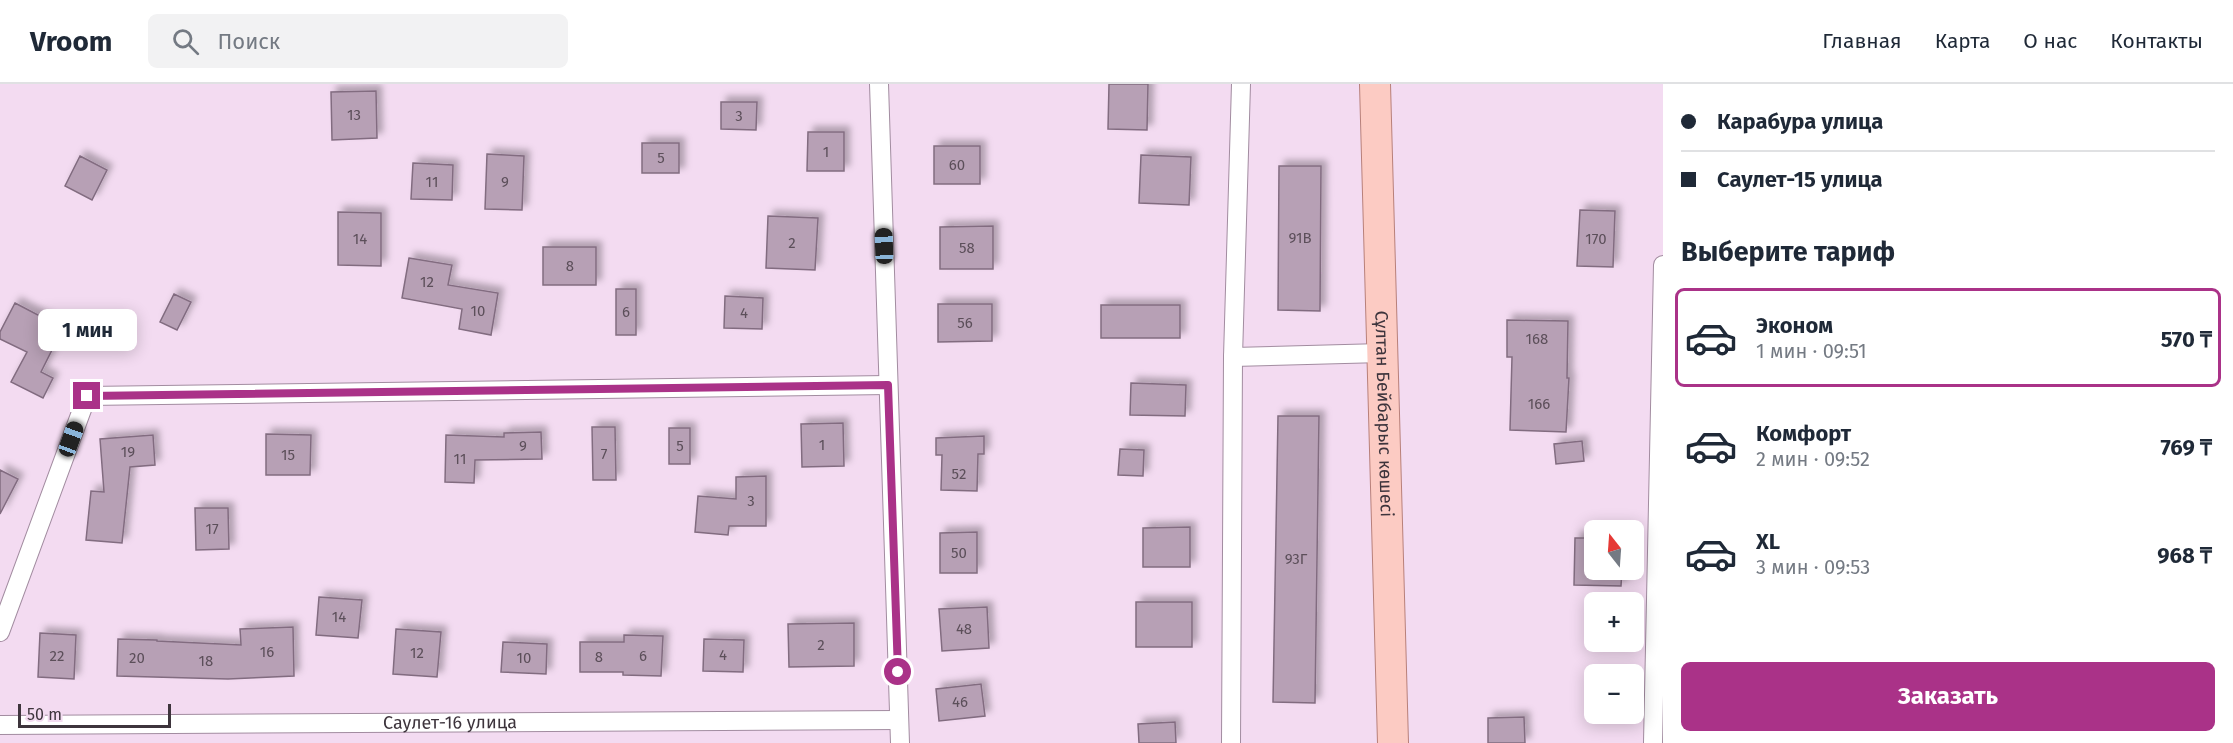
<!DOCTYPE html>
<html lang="ru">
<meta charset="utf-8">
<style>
:root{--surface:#fff;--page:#f2f2f3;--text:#1f2937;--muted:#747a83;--line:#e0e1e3;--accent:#aa3288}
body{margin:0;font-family:"Fira Sans",sans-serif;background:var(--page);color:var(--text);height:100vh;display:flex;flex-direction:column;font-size:22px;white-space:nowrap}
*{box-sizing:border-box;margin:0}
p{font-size:20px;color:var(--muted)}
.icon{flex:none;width:33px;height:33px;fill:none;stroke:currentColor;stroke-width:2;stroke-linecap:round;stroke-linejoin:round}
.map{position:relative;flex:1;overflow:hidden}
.drawer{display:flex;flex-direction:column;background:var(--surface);width:570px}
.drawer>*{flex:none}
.banner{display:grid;align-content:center;height:132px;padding:0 18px;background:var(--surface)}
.needle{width:39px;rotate:343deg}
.tools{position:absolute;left:1584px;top:436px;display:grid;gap:12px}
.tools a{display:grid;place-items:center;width:60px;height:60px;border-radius:9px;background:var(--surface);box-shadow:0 3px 15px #0003;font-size:30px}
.scale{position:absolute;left:18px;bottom:15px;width:153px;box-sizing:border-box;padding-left:6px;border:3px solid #3d343c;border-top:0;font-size:16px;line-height:21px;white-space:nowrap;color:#3d343c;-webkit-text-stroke:4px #f3dbf1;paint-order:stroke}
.end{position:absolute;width:27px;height:27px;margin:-14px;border:8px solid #aa3288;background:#fff;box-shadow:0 0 0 3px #fff}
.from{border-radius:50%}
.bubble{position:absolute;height:42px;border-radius:9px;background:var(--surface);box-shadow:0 3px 15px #0003;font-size:20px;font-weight:700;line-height:42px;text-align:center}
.car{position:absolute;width:18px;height:36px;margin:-18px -9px;border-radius:8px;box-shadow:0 0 4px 2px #0007;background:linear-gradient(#222 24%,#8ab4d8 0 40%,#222 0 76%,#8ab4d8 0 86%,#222 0)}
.banner b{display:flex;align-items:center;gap:21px;height:57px;font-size:22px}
.banner b+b{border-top:2px solid var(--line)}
.banner i{width:15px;height:15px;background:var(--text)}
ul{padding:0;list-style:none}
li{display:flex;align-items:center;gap:18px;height:99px;margin:0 12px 9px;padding:0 6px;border:3px solid transparent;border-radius:9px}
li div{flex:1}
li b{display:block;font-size:22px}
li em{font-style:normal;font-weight:700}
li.selected{border-color:var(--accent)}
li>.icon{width:54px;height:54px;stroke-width:1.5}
h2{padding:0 18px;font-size:27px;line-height:72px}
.button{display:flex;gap:12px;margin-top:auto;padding:12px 18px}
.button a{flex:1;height:69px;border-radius:9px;background:var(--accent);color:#fff;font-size:24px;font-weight:700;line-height:69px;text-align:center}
header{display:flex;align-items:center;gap:36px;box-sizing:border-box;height:84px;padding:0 30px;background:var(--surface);border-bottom:2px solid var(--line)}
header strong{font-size:28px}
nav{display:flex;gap:33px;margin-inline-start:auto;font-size:21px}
.search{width:420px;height:54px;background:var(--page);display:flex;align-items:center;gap:15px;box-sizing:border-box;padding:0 21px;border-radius:9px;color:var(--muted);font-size:22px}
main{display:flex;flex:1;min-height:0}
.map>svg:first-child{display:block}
.building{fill:#b7a0b5;stroke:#826c80;stroke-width:1.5;filter:url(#shadow)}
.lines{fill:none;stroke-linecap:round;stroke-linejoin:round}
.minor-casing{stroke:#a28ca0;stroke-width:20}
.primary-casing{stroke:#b8807a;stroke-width:32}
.minor{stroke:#fff;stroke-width:18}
.primary{stroke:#fccbc3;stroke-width:30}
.route{stroke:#aa3288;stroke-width:8}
.labels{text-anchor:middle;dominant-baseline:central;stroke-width:5;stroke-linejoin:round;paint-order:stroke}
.number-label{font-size:15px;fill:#5c4f5a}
.street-label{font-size:18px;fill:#3d343c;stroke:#f3dbf1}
</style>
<header>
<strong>Vroom</strong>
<div class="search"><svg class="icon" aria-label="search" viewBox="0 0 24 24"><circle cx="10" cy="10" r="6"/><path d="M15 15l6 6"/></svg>Поиск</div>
<nav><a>Главная</a><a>Карта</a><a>О нас</a><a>Контакты</a></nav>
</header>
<main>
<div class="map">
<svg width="1663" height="659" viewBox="0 0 1663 659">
<defs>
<filter id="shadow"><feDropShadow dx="5.5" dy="-5.5" stdDeviation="3" flood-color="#0004"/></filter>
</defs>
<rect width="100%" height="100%" fill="#f3dbf1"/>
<path class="building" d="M1109 0H1148L1147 46 1108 45Z
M376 7 377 54 332 56 331 8Z
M721 18H757L756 46 721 45Z
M808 48H844V87H807Z
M642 59H679V89H642Z
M934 62H980V100H934Z
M487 70 524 72 522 126 485 125Z
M1141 71 1191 73 1189 121 1139 119Z
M80 72 107 86 92 116 65 102Z
M413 79 453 81 452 116 411 115Z
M1279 82H1321L1320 227 1278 226Z
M1580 126 1615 127 1613 183 1577 182Z
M338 128 381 129V182L338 181Z
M768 132 818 134 815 186 766 184Z
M993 142V185H940V143Z
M543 163H596V201H543Z
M409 174 452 181 448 201 498 209 491 251 459 245 462 225 402 214Z
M616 205H636V251H616Z
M174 210 191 218 177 246 160 238Z
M725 212 763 214 762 245 724 244Z
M15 219 63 244 41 288 53 294 43 314 11 298 27 268 0 255V248Z
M938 220H992V257L938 258Z
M1101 221H1180V254H1101Z
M1507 236 1568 237 1567 294H1569L1566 348 1510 346 1512 273H1507Z
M1131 299 1186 301 1185 332 1130 331Z
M1278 332H1319L1315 619 1273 618Z
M843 339 844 382 802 383 801 340Z
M592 343H615L616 396H593Z
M669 344H690V380H669Z
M541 348 542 375 475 376 474 399 445 398 446 351 504 353V349Z
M266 350 311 351 310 391H266Z
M153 351 155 381 130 383 122 459 86 456 91 407 104 408 100 355Z
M984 352V370H978L977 407 941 406 942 371H936V354Z
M1582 357 1584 377 1556 380 1554 360Z
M1120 365 1144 366 1143 392 1118 391Z
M0 386 18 395 0 430Z
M766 392V442H729L728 451 695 448 698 412 736 415V393Z
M195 424H228L229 465 196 466Z
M1190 443V483H1143V444Z
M977 448V489H940V449Z
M1575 454H1594V486H1622L1621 502 1574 501Z
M319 513 362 516 358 554 316 551Z
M1136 518H1192V563H1136Z
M987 523 989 564 942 567 939 525Z
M854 539V582L789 583 788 540Z
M293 543 294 592 228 595 117 592 118 555 157 556V557L241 561 240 545Z
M396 545 441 548 437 593 393 590Z
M40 549 76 551 74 595 38 593Z
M624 551 663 552 661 592 623 591V588H580V558H624Z
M704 555 744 556 743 588 703 587Z
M503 558 547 560 546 590 501 588Z
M981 600 985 632 939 637 936 605Z
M1524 633 1525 659H1488V634Z
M1175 638 1176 659H1139L1138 640Z"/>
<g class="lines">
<defs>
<g id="minor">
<path d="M879 0 900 659"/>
<path d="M1233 273 1382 269"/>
<path d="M0 548 87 312 888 301"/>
<path id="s1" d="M0 641 899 636"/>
<path d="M1231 659 1233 273 1241 0"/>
<path d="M1653 659 1663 181"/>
</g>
<g id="primary">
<path id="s2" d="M1375 0 1393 659"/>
</g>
</defs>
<use href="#minor" class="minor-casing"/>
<use href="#primary" class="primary-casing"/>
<use href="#minor" class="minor"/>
<use href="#primary" class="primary"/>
</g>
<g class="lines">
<path class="route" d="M87 312 888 301 898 588"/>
</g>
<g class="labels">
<g class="number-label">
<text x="354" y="31">13</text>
<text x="739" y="32">3</text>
<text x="826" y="68">1</text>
<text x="661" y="74">5</text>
<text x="957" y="81">60</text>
<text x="432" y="98">11</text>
<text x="505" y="98">9</text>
<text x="1300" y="154">91В</text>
<text x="360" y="155">14</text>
<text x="1596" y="155">170</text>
<text x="792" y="159">2</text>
<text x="967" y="164">58</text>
<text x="570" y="182">8</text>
<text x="427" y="198">12</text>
<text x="478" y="227">10</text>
<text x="626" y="228">6</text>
<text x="744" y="229">4</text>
<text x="965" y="239">56</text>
<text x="1537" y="255">168</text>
<text x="1539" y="320">166</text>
<text x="822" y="361">1</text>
<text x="523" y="362">9</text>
<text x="680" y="362">5</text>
<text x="128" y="368">19</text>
<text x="604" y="370">7</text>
<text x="288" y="371">15</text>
<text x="460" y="375">11</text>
<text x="959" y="390">52</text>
<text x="751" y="417">3</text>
<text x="212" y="445">17</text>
<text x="959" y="469">50</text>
<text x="1296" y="475">93Г</text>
<text x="339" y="533">14</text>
<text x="964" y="545">48</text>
<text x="821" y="561">2</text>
<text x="267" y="568">16</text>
<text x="417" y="569">12</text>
<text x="723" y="571">4</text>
<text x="57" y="572">22</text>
<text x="643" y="572">6</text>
<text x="599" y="573">8</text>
<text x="137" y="574">20</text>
<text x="524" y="574">10</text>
<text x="206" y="577">18</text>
<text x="960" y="618">46</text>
</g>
<g class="street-label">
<text stroke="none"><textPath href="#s2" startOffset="330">Сұлтан Бейбарыс көшесі</textPath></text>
<text stroke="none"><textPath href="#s1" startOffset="450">Саулет-16 улица</textPath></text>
</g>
</g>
</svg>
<div class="tools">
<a><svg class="needle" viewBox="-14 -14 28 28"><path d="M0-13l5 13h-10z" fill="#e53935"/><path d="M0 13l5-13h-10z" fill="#747a83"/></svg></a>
<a>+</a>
<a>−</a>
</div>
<div class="scale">50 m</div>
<i class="end from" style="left:898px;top:588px"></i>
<i class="end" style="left:87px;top:312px"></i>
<div class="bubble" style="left:38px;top:225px;width:99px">1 мин</div>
<i class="car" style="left:884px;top:162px;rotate:358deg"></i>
<i class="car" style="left:71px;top:355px;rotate:20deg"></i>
</div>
<section class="drawer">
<div class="banner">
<b><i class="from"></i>Карабура улица</b>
<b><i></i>Саулет-15 улица</b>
</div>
<h2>Выберите тариф</h2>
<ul>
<li class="selected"><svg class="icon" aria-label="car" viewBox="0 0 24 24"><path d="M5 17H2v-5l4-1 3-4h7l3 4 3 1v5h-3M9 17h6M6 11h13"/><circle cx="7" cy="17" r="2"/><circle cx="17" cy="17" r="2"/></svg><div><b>Эконом</b><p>1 мин · 09:51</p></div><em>570 ₸</em></li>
<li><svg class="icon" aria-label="car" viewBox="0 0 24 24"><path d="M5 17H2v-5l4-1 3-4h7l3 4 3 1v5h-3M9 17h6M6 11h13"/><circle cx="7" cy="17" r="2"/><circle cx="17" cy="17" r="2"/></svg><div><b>Комфорт</b><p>2 мин · 09:52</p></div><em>769 ₸</em></li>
<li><svg class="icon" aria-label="car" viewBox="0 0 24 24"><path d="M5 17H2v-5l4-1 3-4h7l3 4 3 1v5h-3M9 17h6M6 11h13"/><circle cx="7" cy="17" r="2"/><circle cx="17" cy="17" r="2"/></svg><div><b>XL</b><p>3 мин · 09:53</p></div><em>968 ₸</em></li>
</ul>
<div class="button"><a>Заказать</a></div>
</section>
</main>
